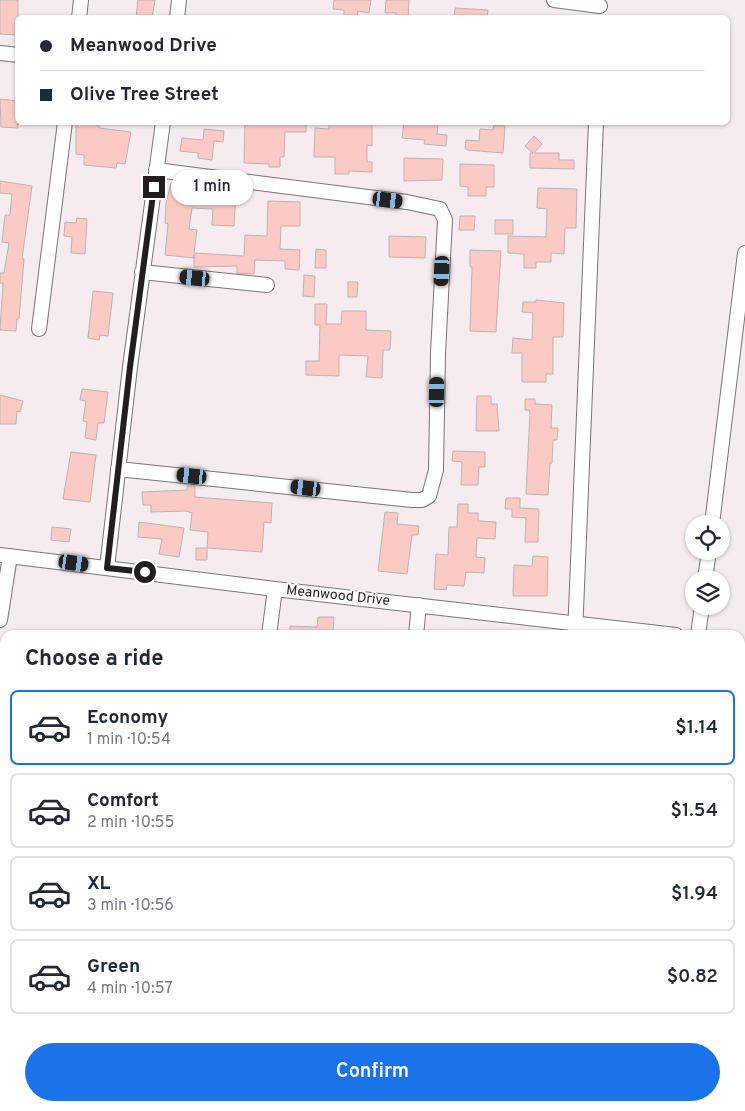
<!DOCTYPE html>
<meta charset="utf-8">
<style>
:root{--surface:#fff;--page:#f2f2f3;--text:#1f2937;--muted:#747a83;--line:#e0e1e3;--accent:#1a73e8}
body{margin:0;font-family:Overpass,sans-serif;background:var(--page);color:var(--text);height:100vh;display:flex;flex-direction:column;font-size:19px;white-space:nowrap}
*{box-sizing:border-box;margin:0}
p{font-size:16px;color:var(--muted)}
.icon{flex:none;width:28px;height:28px;fill:none;stroke:currentColor;stroke-width:2;stroke-linecap:round;stroke-linejoin:round}
.map{position:relative;flex:1;overflow:hidden}
.details{position:absolute;left:0px;top:630px;width:745px;height:481px;display:flex;flex-direction:column;background:var(--surface);border-radius:15px 15px 0 0;box-shadow:0 1px 4px #0004}
.details>*{flex:none}
.guide{position:absolute;left:15px;top:15px;width:715px;height:110px;border-radius:8px;box-shadow:0 1px 4px #0004;display:grid;align-content:center;height:110px;padding:0 25px;background:var(--surface)}
.tools{position:absolute;left:685px;top:515px;display:grid;gap:10px}
.tools a{display:grid;place-items:center;width:45px;height:45px;border-radius:50%;background:var(--surface);box-shadow:0 1px 4px #0004;font-size:25px}
.end{position:absolute;width:22px;height:22px;margin:-11px;border:6px solid #221e20;background:#fff;box-shadow:0 0 0 2px #fff}
.from{border-radius:50%}
.bubble{position:absolute;height:35px;border-radius:18px;background:var(--surface);box-shadow:0 1px 4px #0004;font-size:16px;font-weight:600;line-height:35px;text-align:center}
.car{position:absolute;width:15px;height:30px;margin:-15px -8px;border-radius:6px;box-shadow:0 0 4px 1px #0007;background:linear-gradient(#222 24%,#8ab4d8 0 40%,#222 0 76%,#8ab4d8 0 86%,#222 0)}
.guide b{display:flex;align-items:center;gap:18px;height:48px;font-size:19px}
.guide b+b{border-top:1px solid var(--line)}
.guide i{width:12px;height:12px;background:var(--text)}
ul{padding:0;list-style:none}
li{display:flex;align-items:center;gap:15px;height:75px;margin:0 10px 8px;padding:0 15px;border:2px solid var(--line);border-radius:8px}
li div{flex:1}
li b{display:block;font-size:19px}
li em{font-style:normal;font-weight:600}
li.selected{border-color:var(--accent)}
li>.icon{width:45px;height:45px;stroke-width:1.5}
h2{padding:0 25px;font-size:22px;line-height:60px}
.primary-button{display:flex;gap:10px;margin-top:auto;padding:10px 25px}
.primary-button a{flex:1;height:58px;border-radius:30px;background:var(--accent);color:#fff;font-size:20px;font-weight:600;line-height:58px;text-align:center}
.map>svg:first-child{display:block}
.building{fill:#fccac4;stroke:#bdb3b2}
.lines{fill:none;stroke-linecap:round;stroke-linejoin:round}
.minor-casing{stroke:#7c7376;stroke-width:16}
.minor{stroke:#fff;stroke-width:14}
.route{stroke:#221e20;stroke-width:6}
.labels{text-anchor:middle;dominant-baseline:central;stroke-width:4.5;stroke-linejoin:round;paint-order:stroke}
.street-label{font-size:14px;fill:#221e20;stroke:#fffbfc}
</style>
<div class="map">
<svg width="745" height="1111" viewBox="0 0 745 1111">
<rect width="100%" height="100%" fill="#f6ebef"/>
<path class="building" d="M0 0H18V35L0 34Z
M138 0H155L152 18H136Z
M334 0H371L369 13 358 11 357 18 344 16V10L333 9Z
M386 0H409L408 18H396V13H385Z
M455 8 488 10 487 18H454Z
M0 99 18 101V128L1 127Z
M76 122H99V128L131 132 125 164 117 163 116 168 84 165V155L76 154Z
M253 122H306V132H285L284 157H280V167H269V164L244 163 245 124Z
M329 122H372V146L367 145V162H372V172L349 171V174H335V157H314L315 128 329 129Z
M404 122 438 123 437 134 447 135 446 146 424 144 425 140 402 138Z
M494 125 505 126 503 153 467 150 465 148 466 140 479 141 480 129 493 130Z
M204 129 224 131 223 142 214 141 212 160 198 158V153L180 151 182 138 203 140Z
M534 136 542 144 534 153H559V160H574V169L530 168V153H533L525 146Z
M404 158 443 159 442 180 404 181Z
M460 164 494 165V187H486V196H468V187L460 186Z
M0 181 32 186 22 259H24L19 319H17L16 331 0 330 3 283H0V273H4L9 243 2 242 5 215H10L12 194 0 193Z
M171 183 191 188V186H207V190L236 191 234 226 212 225 213 209 192 208 189 229 197 230 194 253 244 256 245 235 267 236 268 201 300 202V226H281L280 249 300 250 299 270 285 269V261L255 260 254 274 237 273V266L194 267V254V258L165 255 168 224 165 223 166 203Z
M538 188 577 189 576 228H565L564 254 551 253V262H536V268H524V254L508 253V236L546 237 547 209 537 208Z
M460 216H475L474 230H459Z
M77 218 87 219 85 254 71 253 72 237 64 236 65 222 76 223Z
M495 220H513V234H495Z
M389 236 426 237 425 258 389 257Z
M316 249 326 250V268H315Z
M470 250 501 251 496 332 470 331 472 267H470Z
M304 275 315 276 314 297 303 296Z
M348 282H358L357 297H348Z
M93 291 113 293 108 336 100 335 99 340 88 338Z
M536 300 564 303 563 337H553V374H546V382H522V353H512L513 338 532 340 533 313 522 312 523 302H536Z
M315 304H327L326 324H341L342 311H366V330L391 331 390 350H383L382 378 366 377 368 356 339 355V376L306 375V361H319L320 325H315Z
M82 389 108 392 104 423H98L96 440 85 438 87 422 83 421 86 401 80 400Z
M0 395 23 401 20 412 17 411 16 424H0Z
M477 396H491V404H497L499 431H476Z
M525 399H535V404L552 405 551 428H558L557 440H553L552 463H550L548 495 526 494 530 413 529 410H525Z
M453 451 485 452V467H479L478 485H461L462 462 452 461Z
M71 452 96 455 90 502 63 499Z
M187 486H195V497L272 503 271 523 264 522 262 552 207 548 208 532 190 530 192 513 186 511 151 512V505H143L142 492 187 490Z
M506 498H520V508L539 509 538 542H525L526 518 512 517V509H505Z
M458 504H468V513H478V521L496 522 495 539 477 538 476 557 485 558 484 573 466 572 464 586 447 585 446 590 434 589 436 554 448 555 449 527H457Z
M385 512 398 513 397 524 419 526 418 535H412L407 574 378 571Z
M139 522 184 528 179 557 159 554 162 539 138 537Z
M52 527 71 529 69 542 51 540Z
M196 548H207V560H196Z
M533 556 548 557 547 596H513L514 565 532 566Z
M318 617H334L333 635H290V626L317 627Z"/>
<g class="lines">
<defs>
<path id="minor" d="M554 0 600 6
M79 18 81 0
M177 18 179 0
M0 53 18 55
M142 272 267 285
M39 329 65 122
M118 469 412 500H422L429 496 436 470 438 353 445 220 440 209 407 202 156 170
M712 524 745 253
M0 555 275 589 676 635
M107 568 130 367 163 122
M705 579 709 551
M0 620 10 556
M269 635 275 589
M416 635 419 605
M575 635 596 122
M698 635 702 606
M0 704 5 705
M740 824 745 820
M740 865 745 871
M0 916 5 920
M150 1106 152 1111
M391 1106 393 1111
M191 1111 192 1106
M548 1111 551 1106
M642 1111 643 1106"/>
</defs>
<use href="#minor" class="minor-casing"/>
<use href="#minor" class="minor"/>
</g>
<g class="lines">
<path class="route" d="M145 572 107 568 130 367 154 187"/>
</g>
<g class="labels">
<g class="street-label">
<text transform="translate(338 596) rotate(6)">Meanwood Drive</text>
</g>
</g>
</svg>
<div class="tools">
<a><svg class="icon" aria-label="locate" viewBox="0 0 24 24"><circle cx="12" cy="12" r="6"/><path d="M12 2v4M12 18v4M2 12h4M18 12h4"/></svg></a>
<a><svg class="icon" aria-label="layers" viewBox="0 0 24 24"><path d="M12 4l9 5-9 5-9-5zM3 14l9 5 9-5"/></svg></a>
</div>
<i class="end from" style="left:145px;top:572px"></i>
<i class="end" style="left:154px;top:187px"></i>
<div class="bubble" style="left:171px;top:170px;width:82px">1 min</div>
<i class="car" style="left:388px;top:200px;rotate:97deg"></i>
<i class="car" style="left:442px;top:271px;rotate:183deg"></i>
<i class="car" style="left:195px;top:278px;rotate:276deg"></i>
<i class="car" style="left:437px;top:392px;rotate:1deg"></i>
<i class="car" style="left:192px;top:476px;rotate:276deg"></i>
<i class="car" style="left:306px;top:488px;rotate:277deg"></i>
<i class="car" style="left:74px;top:563px;rotate:98deg"></i>
<div class="guide">
<b><i class="from"></i>Meanwood Drive</b>
<b><i></i>Olive Tree Street</b>
</div>
<section class="details">
<h2>Choose a ride</h2>
<ul>
<li class="selected"><svg class="icon" aria-label="car" viewBox="0 0 24 24"><path d="M5 17H2v-5l4-1 3-4h7l3 4 3 1v5h-3M9 17h6M6 11h13"/><circle cx="7" cy="17" r="2"/><circle cx="17" cy="17" r="2"/></svg><div><b>Economy</b><p>1 min · 10:54</p></div><em>$1.14</em></li>
<li><svg class="icon" aria-label="car" viewBox="0 0 24 24"><path d="M5 17H2v-5l4-1 3-4h7l3 4 3 1v5h-3M9 17h6M6 11h13"/><circle cx="7" cy="17" r="2"/><circle cx="17" cy="17" r="2"/></svg><div><b>Comfort</b><p>2 min · 10:55</p></div><em>$1.54</em></li>
<li><svg class="icon" aria-label="car" viewBox="0 0 24 24"><path d="M5 17H2v-5l4-1 3-4h7l3 4 3 1v5h-3M9 17h6M6 11h13"/><circle cx="7" cy="17" r="2"/><circle cx="17" cy="17" r="2"/></svg><div><b>XL</b><p>3 min · 10:56</p></div><em>$1.94</em></li>
<li><svg class="icon" aria-label="car" viewBox="0 0 24 24"><path d="M5 17H2v-5l4-1 3-4h7l3 4 3 1v5h-3M9 17h6M6 11h13"/><circle cx="7" cy="17" r="2"/><circle cx="17" cy="17" r="2"/></svg><div><b>Green</b><p>4 min · 10:57</p></div><em>$0.82</em></li>
</ul>
<div class="primary-button"><a>Confirm</a></div>
</section>
</div>
